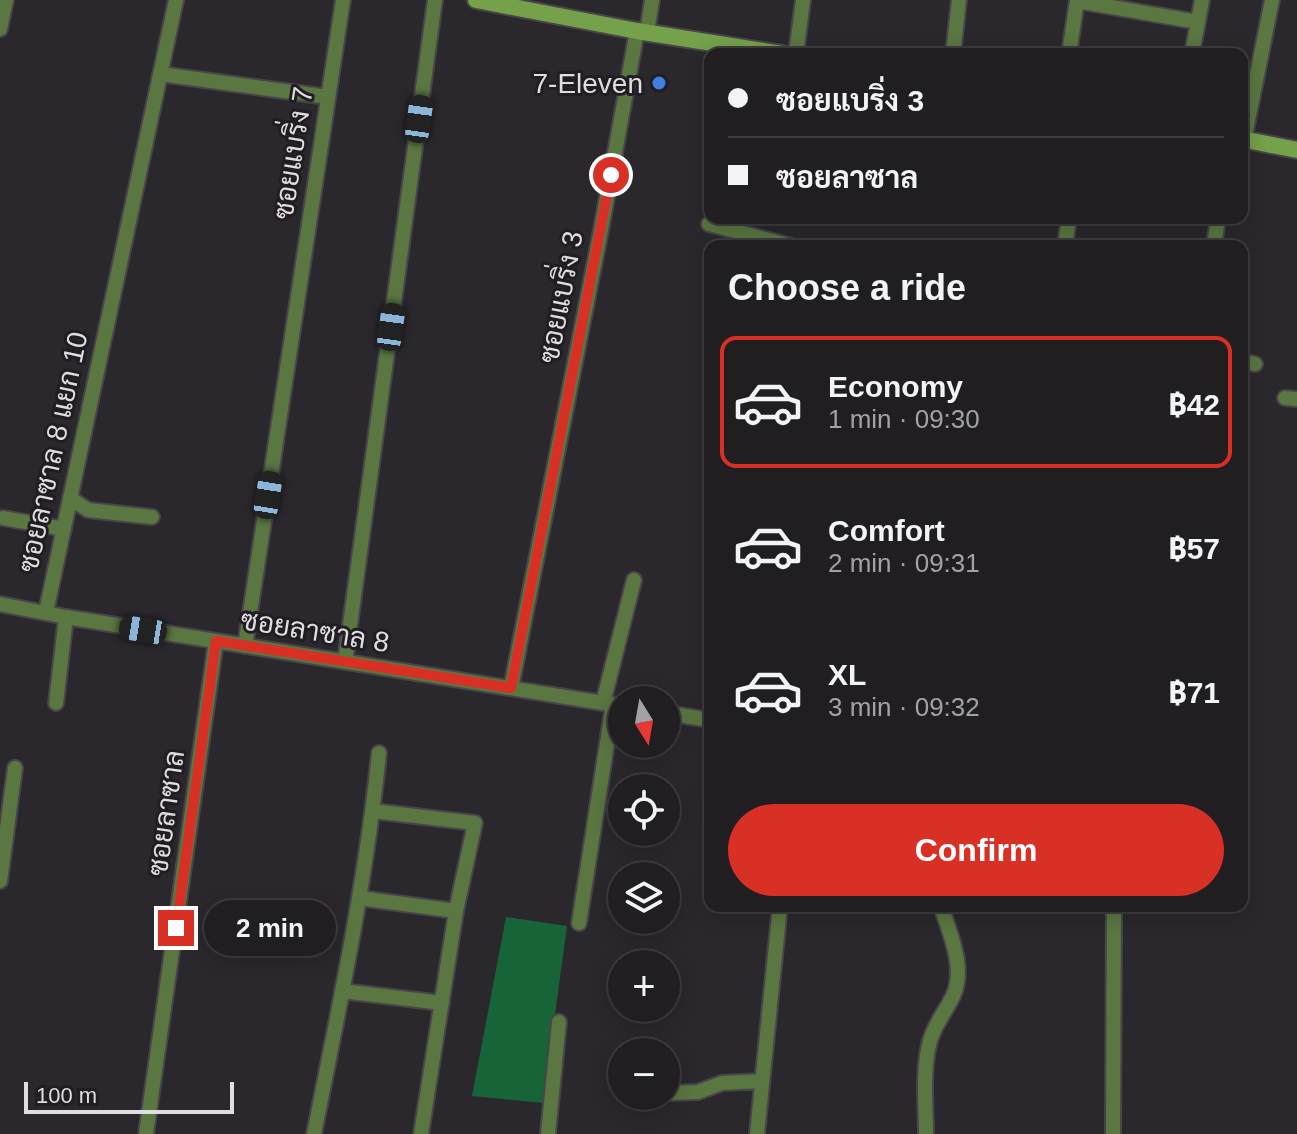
<!DOCTYPE html>
<meta charset="utf-8">
<style>
:root{--surface:#201e21;--page:#2d2b2e;--text:#f1f3f6;--muted:#a2a2a5;--line:#3d3c3f;--accent:#d93025}
body{margin:0;font-family:Helvetica,Sarabun,sans-serif;background:var(--page);color:var(--text);height:100vh;display:flex;flex-direction:column;font-size:30px;white-space:nowrap}
*{box-sizing:border-box;margin:0}
p{font-size:26px;color:var(--muted)}
.icon{flex:none;width:44px;height:44px;fill:none;stroke:currentColor;stroke-width:2;stroke-linecap:round;stroke-linejoin:round}
.map{position:relative;flex:1;overflow:hidden}
.drawer{position:absolute;left:704px;top:240px;width:544px;height:672px;display:flex;flex-direction:column;background:var(--surface);border-radius:16px;box-shadow:0 4px 20px #0003,0 0 0 2px var(--line)}
.drawer>*{flex:none}
.top-card{position:absolute;left:704px;top:48px;width:544px;height:176px;border-radius:16px;box-shadow:0 4px 20px #0003,0 0 0 2px var(--line);display:grid;align-content:center;height:176px;padding:0 24px;background:var(--surface)}
.needle{width:52px;rotate:169deg}
.buttons{position:absolute;left:608px;top:686px;display:grid;gap:16px}
.buttons a{display:grid;place-items:center;width:72px;height:72px;border-radius:50%;background:var(--surface);box-shadow:0 4px 20px #0003,0 0 0 2px var(--line);font-size:40px}
.scale{position:absolute;left:24px;bottom:20px;width:210px;box-sizing:border-box;padding-left:8px;border:4px solid #dfdde0;border-top:0;font-size:22px;line-height:28px;white-space:nowrap;color:#dfdde0;-webkit-text-stroke:6px #211e23;paint-order:stroke}
.end{position:absolute;width:36px;height:36px;margin:-18px;border:10px solid #d93025;background:#fff;box-shadow:0 0 0 4px #fff}
.from{border-radius:50%}
.bubble{position:absolute;height:56px;border-radius:28px;background:var(--surface);box-shadow:0 4px 20px #0003,0 0 0 2px var(--line);font-size:26px;font-weight:800;line-height:56px;text-align:center}
.car{position:absolute;width:24px;height:48px;margin:-24px -12px;border-radius:10px;box-shadow:0 0 6px 2px #0007;background:linear-gradient(#222 24%,#8ab4d8 0 40%,#222 0 76%,#8ab4d8 0 86%,#222 0)}
.top-card b{display:flex;align-items:center;gap:28px;height:76px;font-size:30px}
.top-card b+b{border-top:2px solid var(--line)}
.top-card i{width:20px;height:20px;background:var(--text)}
ul{padding:0;list-style:none}
li{display:flex;align-items:center;gap:24px;height:132px;margin:0 16px 12px;padding:0 8px;border:4px solid transparent;border-radius:16px}
li div{flex:1}
li b{display:block;font-size:30px}
li em{font-style:normal;font-weight:800}
li.active{border-color:var(--accent)}
li>.icon{width:72px;height:72px;stroke-width:1.5}
h2{padding:0 24px;font-size:36px;line-height:96px}
.button{display:flex;gap:16px;margin-top:auto;padding:16px 24px}
.button a{flex:1;height:92px;border-radius:48px;background:var(--accent);color:#fff;font-size:32px;font-weight:800;line-height:92px;text-align:center}
.map>svg:first-child{display:block}
.forest{fill:#176439}
.lines{fill:none;stroke-linecap:round;stroke-linejoin:round}
.minor-casing{stroke:#474549;stroke-width:18}
.secondary-casing{stroke:#474549;stroke-width:20}
.minor{stroke:#5a7641;stroke-width:14}
.secondary{stroke:#74a14a;stroke-width:16}
.route{stroke:#d93025;stroke-width:10}
.shop-dot{fill:#3f7fe0;stroke:#211e23;stroke-width:3}
.labels{text-anchor:middle;dominant-baseline:central;stroke-width:6;stroke-linejoin:round;paint-order:stroke}
.poi-label{font-size:28px;fill:#dfdde0;stroke:#211e23;text-anchor:end}
.street-label{font-size:28px;fill:#dfdde0;stroke:#211e23}
</style>
<div class="map">
<svg width="1297" height="1134" viewBox="0 0 1297 1134">
<rect width="100%" height="100%" fill="#2a282c"/>
<path class="forest" d="M506 917 567 926 543 1103 472 1096Z"/>
<g class="lines">
<defs>
<path id="minor" d="M1077 1 1198 22
M0 29 6 0
M647 33 652 0
M1070 48 1077 0
M796 54 803 0
M953 54 959 0
M1192 54 1202 0
M160 74 328 97
M1244 140 1272 0
M709 224 791 246
M1215 239 1218 218
M1065 246 1069 218
M1242 361 1255 364
M1285 398 1297 399
M70 498 88 510 152 517
M3 518 64 529
M0 604 66 617 622 706
M46 612 176 0
M245 646 343 0
M345 662 435 0
M511 688 601 230 637 31
M56 703 66 617
M603 703 634 580
M666 713 710 720
M373 811 475 823 456 911 421 1134
M0 881 15 768
M359 898 456 911
M579 923 613 705
M342 991 442 1003
M666 1093 698 1092 722 1083 762 1081
M146 1134 216 641
M314 1134C339 1008 366 881 379 753
M548 1134 559 1022
M757 1134 780 906
M926 1134C926 1104 922 1070 930 1041 934 1025 946 1011 953 996 966 968 950 934 941 906
M1113 1134 1114 906"/>
<path id="secondary" d="M476 0 637 31 782 54
M1242 139 1297 150"/>
</defs>
<use href="#minor" class="minor-casing"/>
<use href="#secondary" class="secondary-casing"/>
<use href="#minor" class="minor"/>
<use href="#secondary" class="secondary"/>
</g>
<g class="lines">
<path class="route" d="M176 928 216 641 511 688 611 175"/>
</g>
<circle class="shop-dot" cx="659" cy="83" r="8"/>
<g class="labels">
<g class="poi-label">
<text x="643" y="83">7-Eleven</text>
</g>
<g class="street-label">
<text transform="translate(293 153) rotate(-81)">ซอยแบริ่ง 7</text>
<text transform="translate(561 297) rotate(-79)">ซอยแบริ่ง 3</text>
<text transform="translate(53 452) rotate(-78)">ซอยลาซาล 8 แยก 10</text>
<text transform="translate(315 631) rotate(9)">ซอยลาซาล 8</text>
<text transform="translate(166 813) rotate(-82)">ซอยลาซาล</text>
</g>
</g>
</svg>
<div class="buttons">
<a><svg class="needle" viewBox="-14 -14 28 28"><path d="M0-13l5 13h-10z" fill="#e53935"/><path d="M0 13l5-13h-10z" fill="#a2a2a5"/></svg></a>
<a><svg class="icon" aria-label="locate" viewBox="0 0 24 24"><circle cx="12" cy="12" r="6"/><path d="M12 2v4M12 18v4M2 12h4M18 12h4"/></svg></a>
<a><svg class="icon" aria-label="layers" viewBox="0 0 24 24"><path d="M12 4l9 5-9 5-9-5zM3 14l9 5 9-5"/></svg></a>
<a>+</a>
<a>−</a>
</div>
<div class="scale">100 m</div>
<i class="end from" style="left:611px;top:175px"></i>
<i class="end" style="left:176px;top:928px"></i>
<div class="bubble" style="left:204px;top:900px;width:132px">2 min</div>
<i class="car" style="left:419px;top:119px;rotate:8deg"></i>
<i class="car" style="left:391px;top:327px;rotate:8deg"></i>
<i class="car" style="left:268px;top:495px;rotate:9deg"></i>
<i class="car" style="left:143px;top:630px;rotate:279deg"></i>
<div class="top-card">
<b><i class="from"></i>ซอยแบริ่ง 3</b>
<b><i></i>ซอยลาซาล</b>
</div>
<section class="drawer">
<h2>Choose a ride</h2>
<ul>
<li class="active"><svg class="icon" aria-label="car" viewBox="0 0 24 24"><path d="M5 17H2v-5l4-1 3-4h7l3 4 3 1v5h-3M9 17h6M6 11h13"/><circle cx="7" cy="17" r="2"/><circle cx="17" cy="17" r="2"/></svg><div><b>Economy</b><p>1 min · 09:30</p></div><em>฿42</em></li>
<li><svg class="icon" aria-label="car" viewBox="0 0 24 24"><path d="M5 17H2v-5l4-1 3-4h7l3 4 3 1v5h-3M9 17h6M6 11h13"/><circle cx="7" cy="17" r="2"/><circle cx="17" cy="17" r="2"/></svg><div><b>Comfort</b><p>2 min · 09:31</p></div><em>฿57</em></li>
<li><svg class="icon" aria-label="car" viewBox="0 0 24 24"><path d="M5 17H2v-5l4-1 3-4h7l3 4 3 1v5h-3M9 17h6M6 11h13"/><circle cx="7" cy="17" r="2"/><circle cx="17" cy="17" r="2"/></svg><div><b>XL</b><p>3 min · 09:32</p></div><em>฿71</em></li>
</ul>
<div class="button"><a>Confirm</a></div>
</section>
</div>
